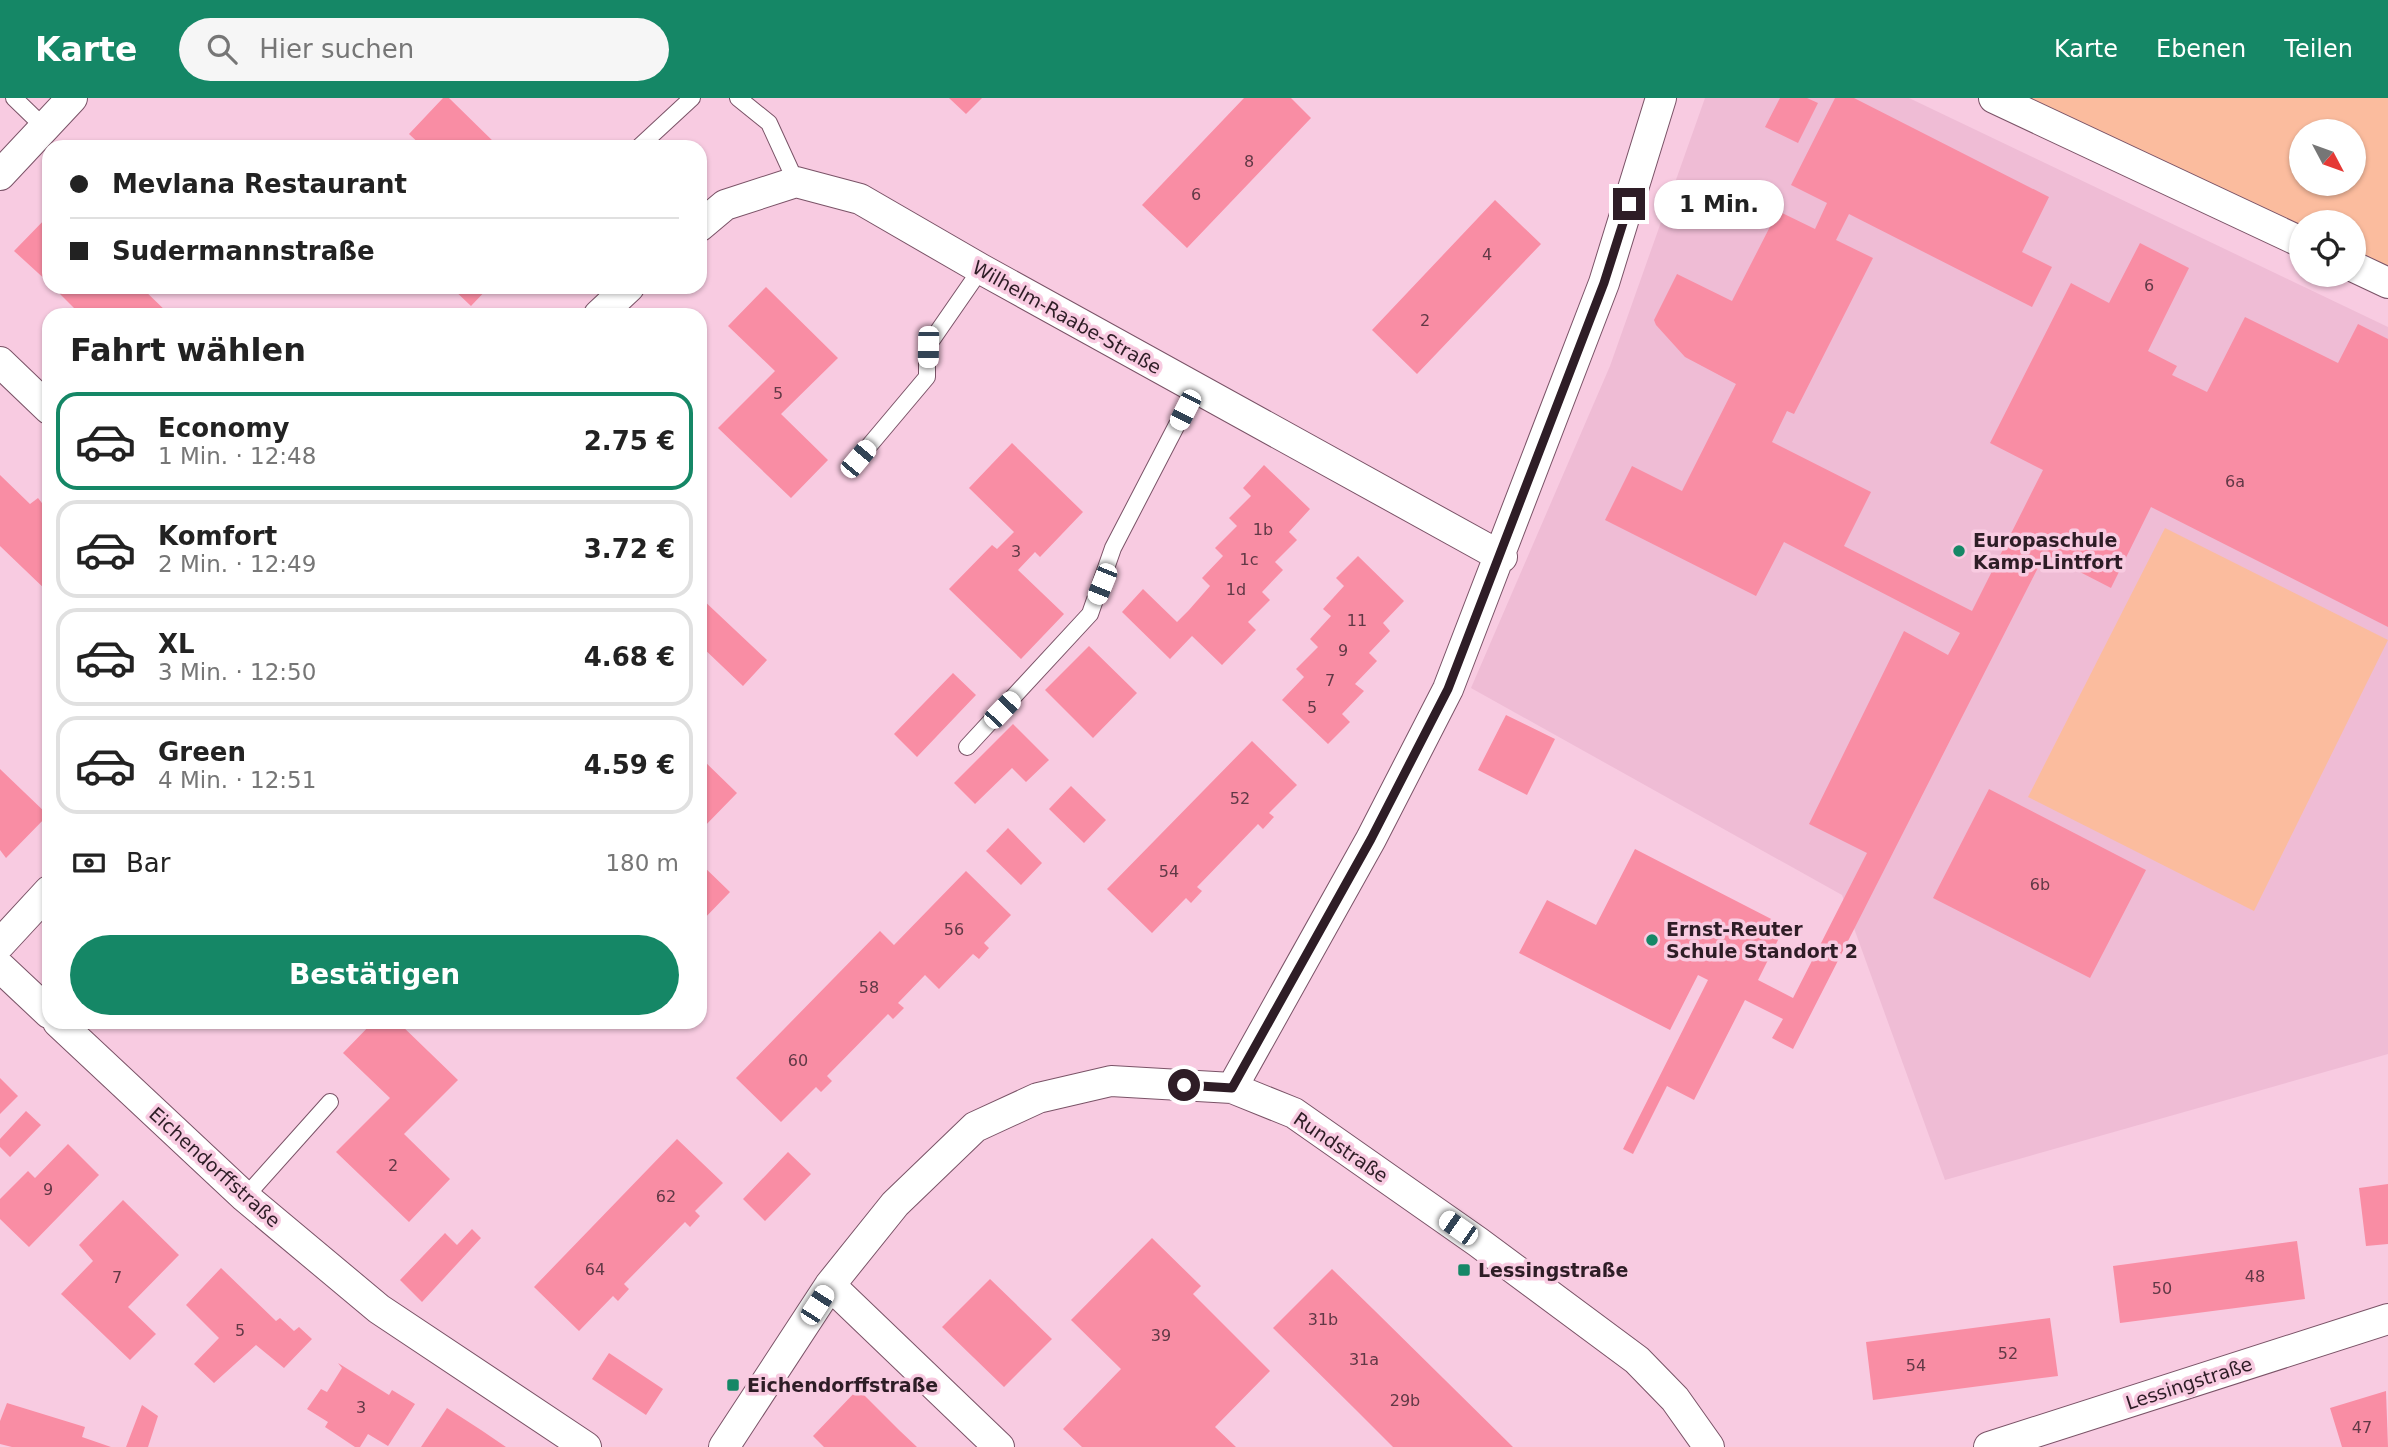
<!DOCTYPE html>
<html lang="de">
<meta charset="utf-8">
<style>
:root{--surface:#fff;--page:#f6f6f6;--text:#222;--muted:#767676;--line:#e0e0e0;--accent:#158766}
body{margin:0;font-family:"DejaVu Sans",sans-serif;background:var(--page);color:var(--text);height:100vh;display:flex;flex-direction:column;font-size:26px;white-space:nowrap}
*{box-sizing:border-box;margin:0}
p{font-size:23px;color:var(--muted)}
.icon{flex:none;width:38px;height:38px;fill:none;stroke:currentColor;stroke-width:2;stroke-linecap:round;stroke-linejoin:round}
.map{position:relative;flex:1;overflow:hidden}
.drawer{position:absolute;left:42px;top:210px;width:665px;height:721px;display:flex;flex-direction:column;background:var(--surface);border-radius:21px;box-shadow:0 2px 5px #0004}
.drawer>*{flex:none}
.top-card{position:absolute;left:42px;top:42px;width:665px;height:154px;border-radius:21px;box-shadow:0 2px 5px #0004;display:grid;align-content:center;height:154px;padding:0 28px;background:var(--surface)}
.needle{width:46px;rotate:131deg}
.fabs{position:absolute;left:2289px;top:21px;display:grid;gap:14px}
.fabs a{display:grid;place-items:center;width:77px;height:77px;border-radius:50%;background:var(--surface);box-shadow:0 2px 5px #0004;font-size:35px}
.end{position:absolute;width:32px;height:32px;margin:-16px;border:9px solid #2e1d26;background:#fff;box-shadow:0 0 0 4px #fff}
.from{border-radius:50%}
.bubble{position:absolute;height:49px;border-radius:24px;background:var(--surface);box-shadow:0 2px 5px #0004;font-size:23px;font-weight:700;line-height:49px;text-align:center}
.car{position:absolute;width:21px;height:42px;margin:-21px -10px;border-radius:9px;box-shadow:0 0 5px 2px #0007;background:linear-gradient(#fff 24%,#345 0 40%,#fff 0 76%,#345 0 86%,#fff 0)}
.top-card b{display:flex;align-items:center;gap:24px;height:66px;font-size:26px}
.top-card b+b{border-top:2px solid var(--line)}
.top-card i{width:18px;height:18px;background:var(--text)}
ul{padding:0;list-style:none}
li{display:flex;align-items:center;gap:21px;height:98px;margin:0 14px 10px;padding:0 14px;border:4px solid var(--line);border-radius:21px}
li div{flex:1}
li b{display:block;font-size:26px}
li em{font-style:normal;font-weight:700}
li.active{border-color:var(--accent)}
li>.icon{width:63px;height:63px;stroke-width:1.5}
h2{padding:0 28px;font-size:32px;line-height:84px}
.pay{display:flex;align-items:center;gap:18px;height:77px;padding:0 28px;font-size:26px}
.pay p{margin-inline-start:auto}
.action{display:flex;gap:14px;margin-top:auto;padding:14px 28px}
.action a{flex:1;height:80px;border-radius:42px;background:var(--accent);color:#fff;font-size:28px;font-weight:700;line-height:80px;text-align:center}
header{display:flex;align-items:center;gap:42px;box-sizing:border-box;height:98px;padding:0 35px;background:var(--accent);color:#fff}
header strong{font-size:33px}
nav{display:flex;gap:38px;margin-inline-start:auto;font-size:24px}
.search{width:490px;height:63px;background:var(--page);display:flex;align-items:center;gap:18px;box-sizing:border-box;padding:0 24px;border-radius:38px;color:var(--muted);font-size:26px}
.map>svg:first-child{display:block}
.built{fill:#efbcd5}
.green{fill:#fbbc9e;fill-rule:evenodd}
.building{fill:#f98da4}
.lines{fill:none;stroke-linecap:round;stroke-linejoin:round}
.service-casing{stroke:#7a5367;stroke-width:18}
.minor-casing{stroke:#7a5367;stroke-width:32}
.service{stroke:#fff;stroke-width:16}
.minor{stroke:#fff;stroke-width:30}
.route{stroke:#2e1d26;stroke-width:9}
.poi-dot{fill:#158766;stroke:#f8cbe1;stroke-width:2.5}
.labels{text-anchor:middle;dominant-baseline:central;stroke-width:7;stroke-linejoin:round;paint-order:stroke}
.number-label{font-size:16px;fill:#613946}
.street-label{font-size:19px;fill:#2e1d26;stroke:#f8cbe1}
.poi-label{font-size:19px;font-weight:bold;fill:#2e1d26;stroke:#f8cbe1;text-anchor:start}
</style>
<header>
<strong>Karte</strong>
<div class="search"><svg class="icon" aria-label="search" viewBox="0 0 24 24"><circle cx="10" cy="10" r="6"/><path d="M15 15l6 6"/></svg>Hier suchen</div>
<nav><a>Karte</a><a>Ebenen</a><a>Teilen</a></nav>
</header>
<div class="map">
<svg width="2388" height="1349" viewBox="0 0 2388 1349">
<rect width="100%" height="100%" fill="#f8cbe1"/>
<path class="built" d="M1705 0H1909L2388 229V956L1945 1082 1842 797 1471 590 1610 268Z"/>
<path class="green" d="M1994 0H2388V170L2354 157V124H2301V136ZM2301 33H2354V86H2301Z
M2165 430 2388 542 2254 813 2028 699Z"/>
<path class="building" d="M443 0H449L499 49H423L409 36Z
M949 0H982L966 16Z
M1244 0H1291L1311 20 1187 150 1142 107Z
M1780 0H1807L1818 5 1798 45 1765 29Z
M1835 0H1854L2049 99 2022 154 2052 169 2032 209 1849 116 1836 142 1873 160 1794 316 1787 313 1772 344 1871 394 1844 448 1972 513 2043 372 1990 345 2071 185 2109 205 2140 145 2189 170 2148 253 2177 268 2172 277 2207 294 2245 219 2338 265 2358 226 2388 241V529L2151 409 2111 490 2045 456 1793 951 1772 940 1783 921 1745 902 1694 1002 1667 988 1633 1056 1623 1051 1708 882 1698 877 1670 932 1519 855 1547 802 1596 827 1635 751 1785 828 1758 882 1793 900 1867 755 1809 726 1904 533 1948 557 1960 535 1784 444 1756 498 1605 422 1632 368 1682 393 1736 286 1685 259 1656 227 1654 222 1677 176 1732 203 1778 113 1815 131 1827 105 1791 87Z
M1495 102 1541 146 1417 276 1372 232Z
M49 117V185L14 153Z
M53 189H141L170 217H81Z
M451 189H489L471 208Z
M766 189 838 260 781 316 828 362 791 400 718 330 775 273 728 228Z
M1012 345 1083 414 1040 459 1035 454 1018 472 1064 516 1021 561 949 491 992 447 997 451 1014 434 969 390Z
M1264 367 1310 411 1289 434 1297 442 1275 464 1283 472 1262 494 1270 502 1248 524 1256 532 1222 567 1192 538 1170 561 1122 514 1143 491 1177 524 1189 512 1210 488 1202 480 1223 458 1215 450 1237 428 1229 420 1251 398 1243 390Z
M0 377 30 406 38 400 49 414V495L0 448Z
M1358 458 1404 503 1383 525 1390 533 1369 555 1377 563 1355 586 1364 593 1342 616 1350 624 1328 646 1282 602 1304 579 1296 571 1318 549 1310 541 1331 518 1323 511 1344 488 1336 480Z
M700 499 767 562 743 588 700 547Z
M1089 548 1137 595 1093 640 1045 592Z
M953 575 976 597 917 659 894 636Z
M1506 617 1555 641 1527 697 1478 672Z
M1013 626 1049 662 1026 684 1012 670 975 706 954 685Z
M1252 643 1297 687 1269 715 1274 719 1263 731 1258 726 1197 789 1202 793 1191 805 1186 800 1152 835 1107 791Z
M700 659 737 695 700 733Z
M0 671 48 717 6 760 0 752Z
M1071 688 1106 722 1084 745 1049 711Z
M1989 691 2146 772 2090 880 1933 800Z
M1008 730 1042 765 1021 787 986 753Z
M700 765 730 794 700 825Z
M966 773 1011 817 984 845 989 850 979 861 973 856 939 891 925 877 898 905 904 910 893 921 888 916 827 978 832 983 821 994 816 989 781 1024 736 980 880 833 894 847Z
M373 924H398L458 982 404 1036 450 1081 409 1124 336 1054 390 1000 343 955Z
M0 980 18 998 0 1016Z
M26 1013 41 1027 10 1059 0 1049V1041Z
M677 1041 723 1085 695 1113 700 1118 690 1129 685 1124 624 1186 629 1191 618 1203 613 1198 579 1233 534 1189Z
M68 1046 99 1077 29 1149 0 1121V1101L28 1073 35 1080Z
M788 1054 811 1076 765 1123 743 1101Z
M2388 1086V1146L2366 1148 2359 1090Z
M123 1102 179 1157 128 1209 156 1236 130 1262 61 1196 93 1163 79 1147Z
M472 1131 481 1140 422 1204 400 1182 445 1135 457 1147Z
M1152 1140 1201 1188 1193 1196 1270 1273 1215 1329 1236 1349H1082L1063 1331 1121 1271 1071 1222Z
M2297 1143 2305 1201 2120 1225 2113 1168Z
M221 1170 276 1223 280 1220 294 1233 299 1229 312 1241 284 1270 256 1247 214 1285 194 1266 219 1240 186 1207Z
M1332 1171 1373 1211 1513 1349H1393L1355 1311 1273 1230Z
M990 1181 1052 1241 1004 1289 942 1229Z
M2050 1220 2058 1278 1873 1302 1866 1244Z
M609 1255 663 1291 646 1317 592 1281Z
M338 1265 389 1297 392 1292 415 1306 388 1348 368 1336 360 1349H355L325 1329 328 1324 307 1311 321 1291 327 1294 342 1270Z
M858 1291 899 1332 917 1349H824L813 1338Z
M2386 1293 2388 1349H2342L2330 1310Z
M7 1305 85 1329 82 1339 111 1349H12L0 1346V1323Z
M142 1307 158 1318 148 1349H126Z
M447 1310 481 1332 506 1349H421Z"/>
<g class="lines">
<defs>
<path id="service" d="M14 0 44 29
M738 0 769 25 796 84
M639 49 692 0
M858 361 927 279V249L981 171
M967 649 1090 516 1113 450 1196 290
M245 1099 330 1004"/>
<path id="minor" d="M1994 0 2301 144
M0 77 72 0
M700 128 725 107 796 84 860 101 981 171 1502 459
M2354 169 2388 185
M599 217 629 189
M0 264 49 311
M0 846 49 793
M0 869 49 915
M58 924 245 1099 379 1211 586 1349
M1232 990 1371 741 1448 591 1604 185 1661 0
M830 1187 999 1349
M724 1349 830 1187 895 1106 975 1029 1038 1000 1111 983 1232 990 1294 1015 1478 1144 1637 1262 1675 1301 1709 1349
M1989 1349 2388 1221"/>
</defs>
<use href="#service" class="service-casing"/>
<use href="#minor" class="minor-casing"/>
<use href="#service" class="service"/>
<use href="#minor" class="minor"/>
</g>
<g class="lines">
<path class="route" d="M1184 987 1232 990 1371 741 1448 591 1604 185 1629 106"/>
</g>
<g class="poi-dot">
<circle cx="1959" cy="453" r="7"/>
<circle cx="1652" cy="842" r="7"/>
<rect x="1457" y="1165" width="14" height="14" rx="3.5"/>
<rect x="726" y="1280" width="14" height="14" rx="3.5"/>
</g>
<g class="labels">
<g class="number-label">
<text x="1249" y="63">8</text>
<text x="1196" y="96">6</text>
<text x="1487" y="156">4</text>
<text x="2149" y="187">6</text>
<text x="1425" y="222">2</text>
<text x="778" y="295">5</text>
<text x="2235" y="383">6a</text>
<text x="1263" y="431">1b</text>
<text x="1016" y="453">3</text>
<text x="1249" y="461">1c</text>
<text x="1236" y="491">1d</text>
<text x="1357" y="522">11</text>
<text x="1343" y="552">9</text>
<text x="1330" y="582">7</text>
<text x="1312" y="609">5</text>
<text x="1240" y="700">52</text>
<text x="1169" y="773">54</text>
<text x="2040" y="786">6b</text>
<text x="954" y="831">56</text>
<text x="869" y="889">58</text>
<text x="798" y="962">60</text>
<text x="393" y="1067">2</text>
<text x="48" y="1091">9</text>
<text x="666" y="1098">62</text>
<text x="595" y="1171">64</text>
<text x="2255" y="1178">48</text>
<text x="117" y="1179">7</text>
<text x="2162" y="1190">50</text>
<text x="1323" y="1221">31b</text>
<text x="240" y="1232">5</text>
<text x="1161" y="1237">39</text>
<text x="2008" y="1255">52</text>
<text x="1364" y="1261">31a</text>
<text x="1916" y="1267">54</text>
<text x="1405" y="1302">29b</text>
<text x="361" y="1309">3</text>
<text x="2362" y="1329">47</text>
</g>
<g class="street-label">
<text transform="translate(1067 219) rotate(29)">Wilhelm-Raabe-Straße</text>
<text transform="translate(1341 1049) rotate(34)">Rundstraße</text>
<text transform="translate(215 1069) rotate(42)">Eichendorffstraße</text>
<text transform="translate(2189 1285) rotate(-18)">Lessingstraße</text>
</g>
<g class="poi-label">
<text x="1973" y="442">Europaschule<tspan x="1973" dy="22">Kamp-Lintfort</tspan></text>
<text x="1666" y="831">Ernst-Reuter<tspan x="1666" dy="22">Schule Standort 2</tspan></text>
<text x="1478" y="1172">Lessingstraße</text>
<text x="747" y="1287">Eichendorffstraße</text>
</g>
</g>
</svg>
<div class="fabs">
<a><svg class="needle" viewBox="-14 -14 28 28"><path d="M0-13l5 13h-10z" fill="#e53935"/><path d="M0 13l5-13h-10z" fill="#767676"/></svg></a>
<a><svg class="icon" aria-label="locate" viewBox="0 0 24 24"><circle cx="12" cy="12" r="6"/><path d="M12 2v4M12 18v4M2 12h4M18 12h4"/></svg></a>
</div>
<i class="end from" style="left:1184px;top:987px"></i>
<i class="end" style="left:1629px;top:106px"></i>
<div class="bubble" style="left:1654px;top:82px;width:130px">1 Min.</div>
<i class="car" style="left:928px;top:249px;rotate:181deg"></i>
<i class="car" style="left:1185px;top:312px;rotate:207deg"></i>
<i class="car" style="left:858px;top:361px;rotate:40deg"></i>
<i class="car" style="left:1102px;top:486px;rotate:202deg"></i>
<i class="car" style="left:1002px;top:612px;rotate:44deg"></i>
<i class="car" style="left:1458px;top:1130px;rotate:305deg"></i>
<i class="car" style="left:817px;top:1207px;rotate:33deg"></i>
<div class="top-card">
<b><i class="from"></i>Mevlana Restaurant</b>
<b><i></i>Sudermannstraße</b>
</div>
<section class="drawer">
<h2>Fahrt wählen</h2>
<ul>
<li class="active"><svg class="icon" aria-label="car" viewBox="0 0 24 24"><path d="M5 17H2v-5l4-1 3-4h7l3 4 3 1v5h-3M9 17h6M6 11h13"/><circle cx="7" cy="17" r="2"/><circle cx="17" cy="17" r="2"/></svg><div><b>Economy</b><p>1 Min. · 12:48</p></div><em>2.75 €</em></li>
<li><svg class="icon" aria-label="car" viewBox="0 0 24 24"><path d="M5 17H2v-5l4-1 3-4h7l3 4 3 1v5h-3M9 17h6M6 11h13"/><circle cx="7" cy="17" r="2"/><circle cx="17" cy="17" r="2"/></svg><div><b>Komfort</b><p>2 Min. · 12:49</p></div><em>3.72 €</em></li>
<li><svg class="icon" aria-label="car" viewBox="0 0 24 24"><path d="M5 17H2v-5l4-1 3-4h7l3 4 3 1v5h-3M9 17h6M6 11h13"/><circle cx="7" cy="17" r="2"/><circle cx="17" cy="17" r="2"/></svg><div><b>XL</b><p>3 Min. · 12:50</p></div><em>4.68 €</em></li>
<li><svg class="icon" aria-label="car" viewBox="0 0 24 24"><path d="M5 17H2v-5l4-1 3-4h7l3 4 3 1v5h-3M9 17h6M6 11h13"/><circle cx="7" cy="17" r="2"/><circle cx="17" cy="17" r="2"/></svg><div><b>Green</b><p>4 Min. · 12:51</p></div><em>4.59 €</em></li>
</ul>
<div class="pay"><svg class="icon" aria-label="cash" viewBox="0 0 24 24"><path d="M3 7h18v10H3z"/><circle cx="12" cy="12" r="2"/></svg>Bar<p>180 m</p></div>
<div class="action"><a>Bestätigen</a></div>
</section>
</div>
